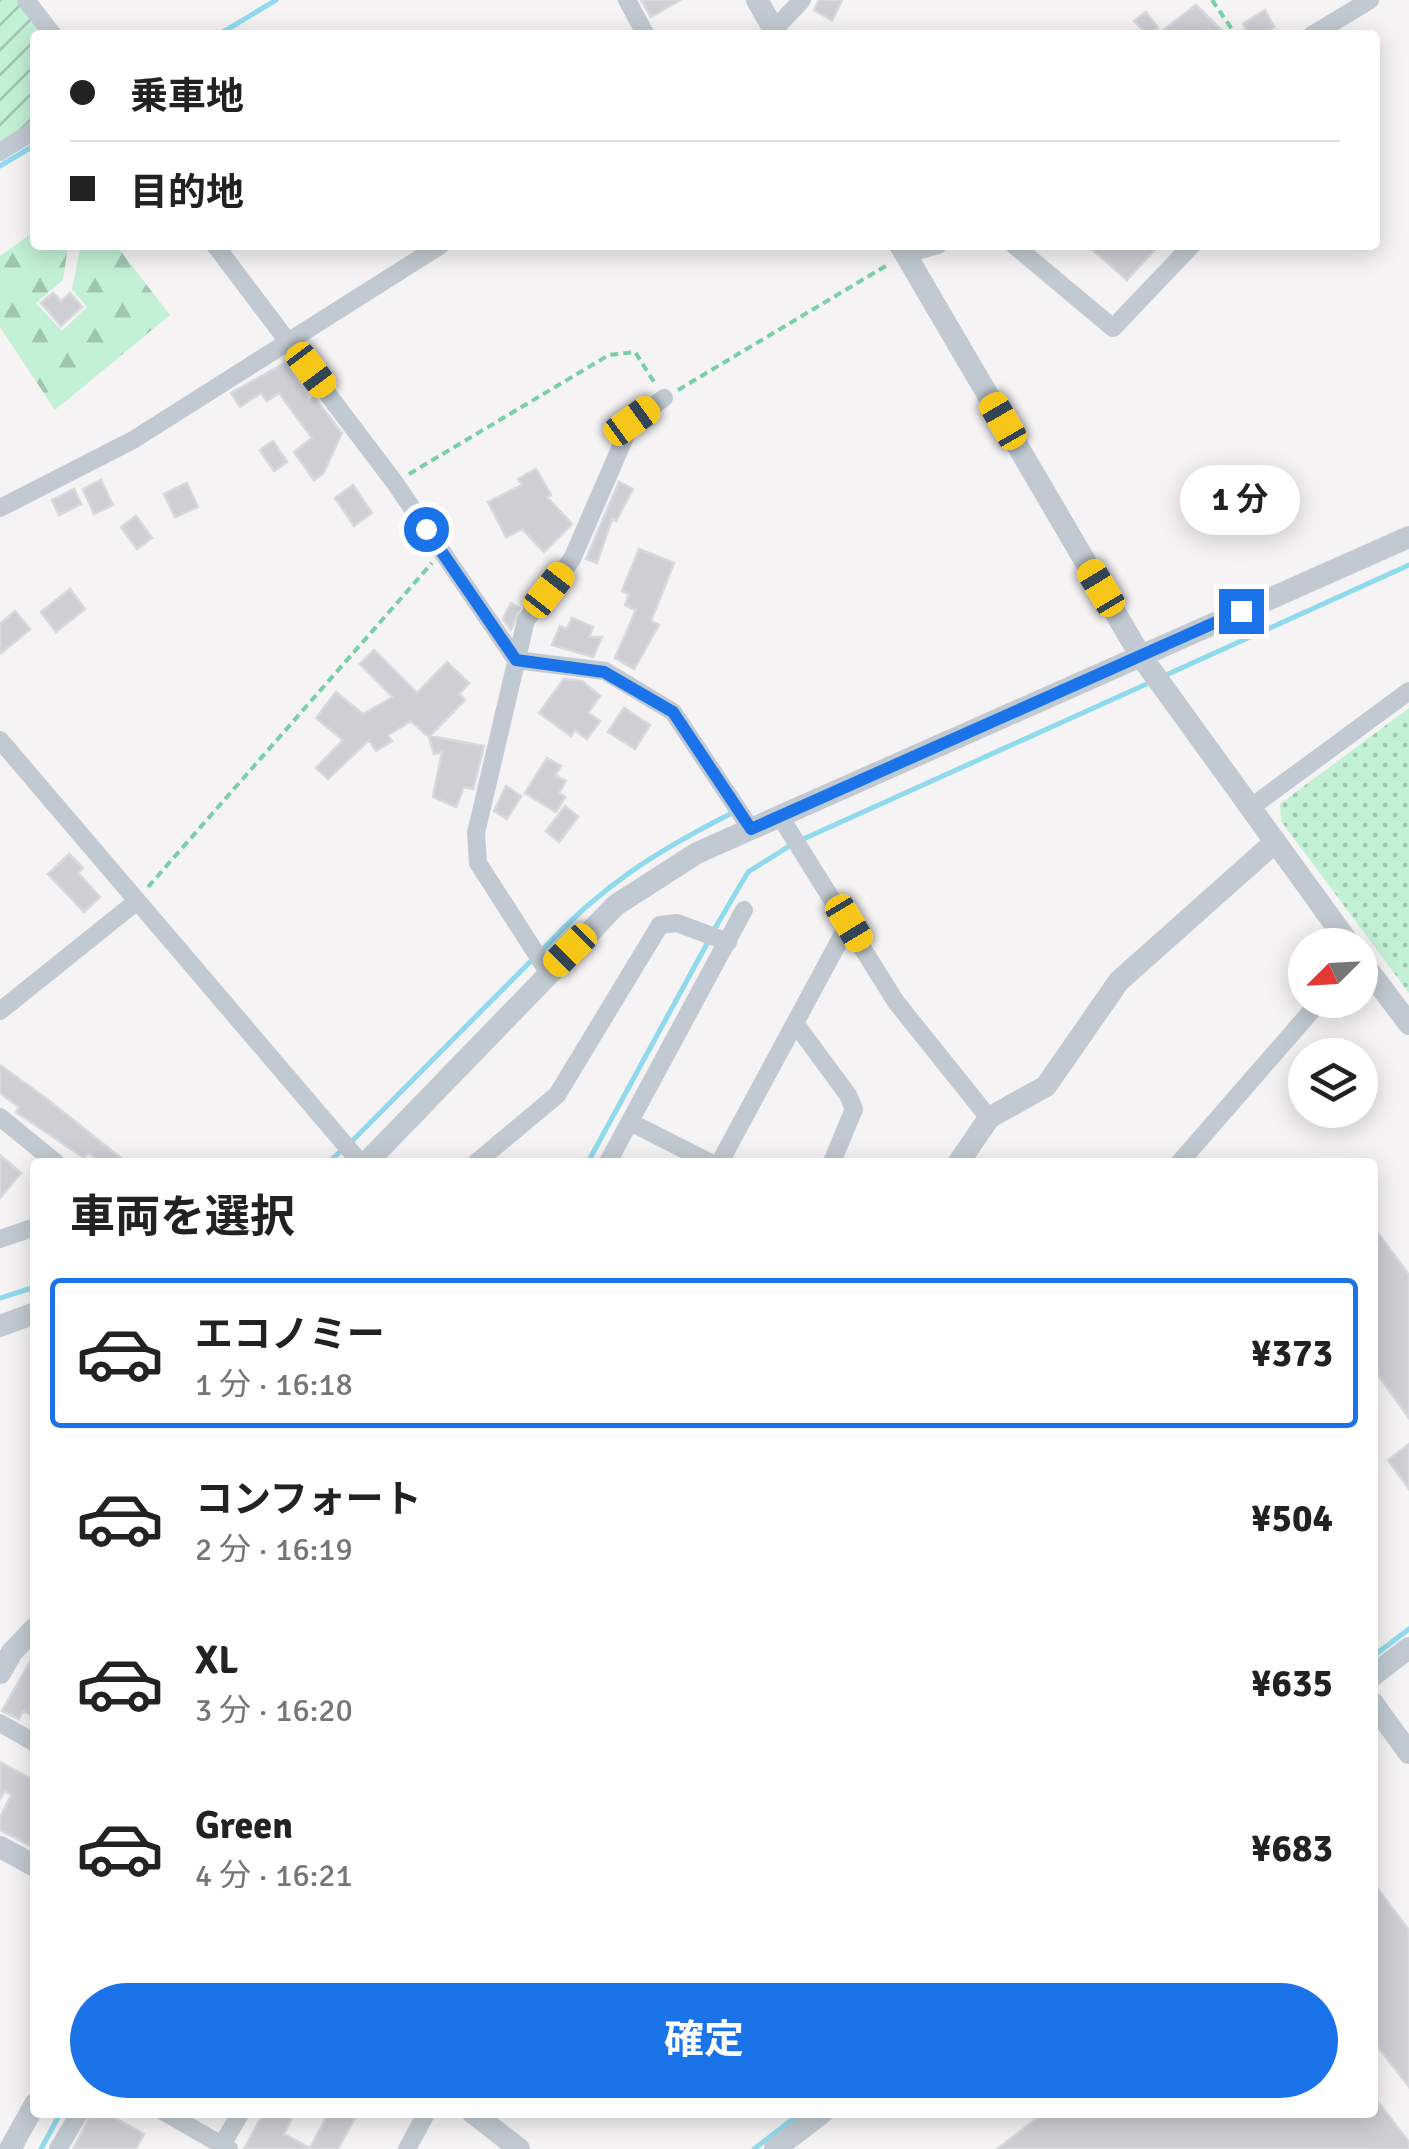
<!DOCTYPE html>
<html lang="ja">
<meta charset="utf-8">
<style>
:root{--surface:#fff;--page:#f6f6f6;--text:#222;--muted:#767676;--line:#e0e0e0;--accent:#1a73e8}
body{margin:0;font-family:Signika,"Noto Sans JP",sans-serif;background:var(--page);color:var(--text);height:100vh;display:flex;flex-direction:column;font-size:38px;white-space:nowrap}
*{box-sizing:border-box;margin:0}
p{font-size:32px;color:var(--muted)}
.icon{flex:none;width:55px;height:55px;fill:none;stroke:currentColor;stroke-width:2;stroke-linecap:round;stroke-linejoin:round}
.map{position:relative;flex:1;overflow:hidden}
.details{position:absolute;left:30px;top:1158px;width:1348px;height:960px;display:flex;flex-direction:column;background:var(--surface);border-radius:10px;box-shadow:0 5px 25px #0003}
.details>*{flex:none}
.banner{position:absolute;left:30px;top:30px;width:1350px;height:220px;border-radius:10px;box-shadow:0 5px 25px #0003;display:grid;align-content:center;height:220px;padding:0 40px;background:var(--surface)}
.needle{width:65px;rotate:246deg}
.fabs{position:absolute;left:1288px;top:928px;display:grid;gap:20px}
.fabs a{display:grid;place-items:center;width:90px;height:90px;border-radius:50%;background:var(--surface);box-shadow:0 5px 25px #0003;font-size:50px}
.end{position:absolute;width:45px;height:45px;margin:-22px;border:12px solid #1a73e8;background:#fff;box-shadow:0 0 0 5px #fff}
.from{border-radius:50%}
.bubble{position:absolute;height:70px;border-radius:35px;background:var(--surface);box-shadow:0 5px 25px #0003;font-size:32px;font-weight:700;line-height:70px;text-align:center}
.car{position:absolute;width:30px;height:60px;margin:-30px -15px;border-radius:12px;box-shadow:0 0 8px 2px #0007;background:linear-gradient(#f5c518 24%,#345 0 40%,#f5c518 0 76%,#345 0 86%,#f5c518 0)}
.banner b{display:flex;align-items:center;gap:35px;height:95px;font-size:38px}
.banner b+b{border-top:2px solid var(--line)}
.banner i{width:25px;height:25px;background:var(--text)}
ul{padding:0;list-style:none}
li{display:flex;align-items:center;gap:30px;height:150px;margin:0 20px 15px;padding:0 20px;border:5px solid transparent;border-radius:10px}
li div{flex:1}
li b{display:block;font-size:38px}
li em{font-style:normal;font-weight:700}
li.active{border-color:var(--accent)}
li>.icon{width:90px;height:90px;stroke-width:1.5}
h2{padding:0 40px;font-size:45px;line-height:120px}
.action{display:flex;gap:20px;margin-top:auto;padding:20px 40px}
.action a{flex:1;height:115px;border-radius:60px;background:var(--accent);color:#fff;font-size:40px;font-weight:700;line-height:115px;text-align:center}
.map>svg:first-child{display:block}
.grass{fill:url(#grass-dots)}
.forest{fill:url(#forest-firs)}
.garden{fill:url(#garden-furrows)}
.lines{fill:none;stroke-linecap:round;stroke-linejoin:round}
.stream{stroke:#90daee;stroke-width:5}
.building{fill:#cdcfd5;stroke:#d7d9de;stroke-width:2.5}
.path{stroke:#7ad0a6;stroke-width:4;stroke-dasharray:8 5;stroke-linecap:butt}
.minor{stroke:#c1cad2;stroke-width:18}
.tertiary{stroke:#c1cad2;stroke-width:22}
.route{stroke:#1a73e8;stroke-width:12}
</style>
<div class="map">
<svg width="1409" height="2149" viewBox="0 0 1409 2149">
<defs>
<pattern id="grass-dots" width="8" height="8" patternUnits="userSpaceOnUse" patternTransform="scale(2.5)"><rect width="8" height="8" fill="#c3f1d5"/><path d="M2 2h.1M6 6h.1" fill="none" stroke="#a0c6b0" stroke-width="1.8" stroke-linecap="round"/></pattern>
<pattern id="forest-firs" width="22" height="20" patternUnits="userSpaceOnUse" patternTransform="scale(2.5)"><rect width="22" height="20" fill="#c3f1d5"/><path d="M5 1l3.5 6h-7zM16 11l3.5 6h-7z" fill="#a0c6b0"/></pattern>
<pattern id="garden-furrows" width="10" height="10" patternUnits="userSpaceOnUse" patternTransform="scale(2.5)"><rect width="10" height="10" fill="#c3f1d5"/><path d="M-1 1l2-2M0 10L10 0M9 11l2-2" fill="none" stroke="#a0c6b0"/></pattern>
</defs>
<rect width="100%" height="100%" fill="#f5f3f3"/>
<path class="grass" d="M1409 708V993L1281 821 1280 804Z"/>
<path class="forest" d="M35 231V245H68L63 280 36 303 62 331 87 307 72 289 81 245H116L170 315 55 410 0 327V256Z"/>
<path class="garden" d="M0 0H18L43 35H35V121L0 143Z"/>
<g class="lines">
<path class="stream" d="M218 35 276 0
M0 166 35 145
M1166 675 1409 565
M801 840 1151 682
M714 930 748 872 791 845
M542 950C601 886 655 852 732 813
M351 1142 534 958
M329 1162 343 1149
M588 1162 709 940
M0 1298 35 1287
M1372 1657 1409 1629
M41 2149 61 2112
M754 2149 802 2112"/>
</g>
<path class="building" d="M641 0H680L651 17Z
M819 0H842L832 20 814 10Z
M1196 5 1226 35H1157Z
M1265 10 1274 27 1261 35H1249L1243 24Z
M1146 12 1158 28 1148 35 1134 21Z
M1087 245H1159L1127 280Z
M53 293 61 301 70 293 82 307 61 326 41 303Z
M285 363 309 401 314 397 342 433 323 474 314 480 294 452 312 438 279 393 267 401 261 393 240 407 231 393Z
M273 441 287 462 274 471 260 450Z
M536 469 551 495 547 497 572 524 544 552 522 529 506 537 488 502 522 485 518 479Z
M101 480 113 505 94 514 83 489Z
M619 482 633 489 616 521 612 519 597 563 586 559Z
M187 483 198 507 175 517 164 494Z
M353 485 372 513 354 526 335 498Z
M74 489 81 504 59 515 52 500Z
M136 516 152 538 137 549 121 527Z
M639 549 674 563 651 621 659 625 634 669 615 658 636 610 625 605 629 594 622 591Z
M70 589 85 609 56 632 41 612Z
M511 603 520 608 511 630 503 619Z
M15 611 30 629 0 654V624Z
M572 618 593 627 589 637H602L593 657 552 645 560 626 567 629Z
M374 650 417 693 447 662 469 683 459 694 465 700 430 736 484 746 473 789 464 787 456 807 433 797 442 752 434 754 429 737 411 721 388 735 392 741 376 751 369 740 328 779 316 768 343 740 316 718 336 692 363 714 393 697 360 664Z
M564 679 582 681 600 696 588 713 600 721 587 739 575 730 571 736 539 713Z
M624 708 650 725 635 749 608 732Z
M547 758 561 766 555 775 566 781 559 793 565 797 556 812 525 793Z
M506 786 521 796 507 819 494 811Z
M565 806 578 817 559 842 546 831Z
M69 854 83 868 78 873 100 897 84 912 48 874Z
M0 1065 47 1099 126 1162H93L96 1159 88 1153 84 1158 16 1112 19 1107 0 1093Z
M0 1155 21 1173 0 1198Z
M1372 1225 1409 1275V1418L1372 1367Z
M1409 1444V1489L1388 1460Z
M35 1653V1717L23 1711 19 1719 2 1711Z
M0 1762 35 1781V1848L0 1830V1818L11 1795 5 1791 0 1799Z
M1372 1881 1409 1930V2087L1372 2039Z
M1372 2094 1409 2142V2149H997L1045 2112H1372Z
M92 2112H104L144 2134 136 2149H73Z
M264 2112H295L284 2134 310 2148 329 2112H358L338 2149H244Z"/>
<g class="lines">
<path class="path" d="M1212 0 1236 35
M678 390 889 264
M409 474 609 355 635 352 654 382
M148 887 432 563"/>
<path class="minor" d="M26 0 53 35
M627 0 646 35
M769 35 802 0
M1312 35 1370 0
M0 152 35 130
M215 245 395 483 516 660 605 671 673 712 751 829
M1014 245 1113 328 1192 245
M906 254 938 245
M0 508 133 440 441 245
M0 740 360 1162
M1250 808 1409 691
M781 818 896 1002 989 1118
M548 972 478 863 476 833 526 620 572 559 632 421 664 398
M0 1011 136 902
M795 1023 848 1095 854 1109 832 1162
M0 1117 55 1162
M630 1122 709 1162
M477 1162 557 1095 660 925 677 923 728 942
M608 1162 744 910
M720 1162 849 923
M1180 1162 1321 1000
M0 1239 35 1227
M0 1723 35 1743
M164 2112 229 2149
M222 2145 241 2112
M58 2149 80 2112
M407 2149 427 2112"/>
<path class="tertiary" d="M757 0 777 35
M900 245 1140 655 1350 945
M1360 959 1409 1024
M367 1162 616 905 697 853 1409 537
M959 1162 989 1118 1046 1086 1119 981 1274 843
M0 1326 35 1313
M0 1673 12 1652 35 1628
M1372 1676 1409 1648
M1372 1702 1409 1753
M0 1847 35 1866
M472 2112 519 2149
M10 2149 35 2104
M775 2149 823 2112"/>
</g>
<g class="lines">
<path class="route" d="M426 529 516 660 604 672 673 712 751 829 1241 611"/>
</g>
</svg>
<div class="fabs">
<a><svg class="needle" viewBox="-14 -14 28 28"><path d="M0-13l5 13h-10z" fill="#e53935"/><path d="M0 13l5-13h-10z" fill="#767676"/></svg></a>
<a><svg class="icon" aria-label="layers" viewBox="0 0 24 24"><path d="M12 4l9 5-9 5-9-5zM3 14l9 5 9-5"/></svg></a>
</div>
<i class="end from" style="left:426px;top:529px"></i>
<i class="end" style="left:1241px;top:611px"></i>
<div class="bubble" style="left:1180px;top:465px;width:120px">1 分</div>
<i class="car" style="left:311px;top:370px;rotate:143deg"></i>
<i class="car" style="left:632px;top:421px;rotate:54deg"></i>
<i class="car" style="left:1003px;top:421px;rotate:330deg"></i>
<i class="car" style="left:1101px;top:588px;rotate:329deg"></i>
<i class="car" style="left:549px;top:590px;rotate:38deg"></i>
<i class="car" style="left:849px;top:923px;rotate:149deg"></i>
<i class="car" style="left:570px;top:950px;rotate:225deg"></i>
<div class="banner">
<b><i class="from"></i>乗車地</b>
<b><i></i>目的地</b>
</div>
<section class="details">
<h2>車両を選択</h2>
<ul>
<li class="active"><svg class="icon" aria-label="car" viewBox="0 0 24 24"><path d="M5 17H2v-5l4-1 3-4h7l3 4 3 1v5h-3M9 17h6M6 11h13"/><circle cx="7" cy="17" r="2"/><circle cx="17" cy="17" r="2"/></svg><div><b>エコノミー</b><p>1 分 · 16:18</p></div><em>¥373</em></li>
<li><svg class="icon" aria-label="car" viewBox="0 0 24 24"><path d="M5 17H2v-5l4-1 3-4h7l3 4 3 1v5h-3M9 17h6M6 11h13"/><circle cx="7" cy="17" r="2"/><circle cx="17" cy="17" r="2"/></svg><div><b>コンフォート</b><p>2 分 · 16:19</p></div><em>¥504</em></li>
<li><svg class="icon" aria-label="car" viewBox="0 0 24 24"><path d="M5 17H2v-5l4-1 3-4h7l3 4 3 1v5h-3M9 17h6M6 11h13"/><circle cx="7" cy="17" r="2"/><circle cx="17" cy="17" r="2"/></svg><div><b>XL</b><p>3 分 · 16:20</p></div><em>¥635</em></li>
<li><svg class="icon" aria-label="car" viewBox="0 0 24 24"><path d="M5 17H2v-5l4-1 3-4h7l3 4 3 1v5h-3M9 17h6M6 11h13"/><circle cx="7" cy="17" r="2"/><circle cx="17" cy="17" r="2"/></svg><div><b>Green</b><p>4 分 · 16:21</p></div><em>¥683</em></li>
</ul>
<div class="action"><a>確定</a></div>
</section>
</div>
